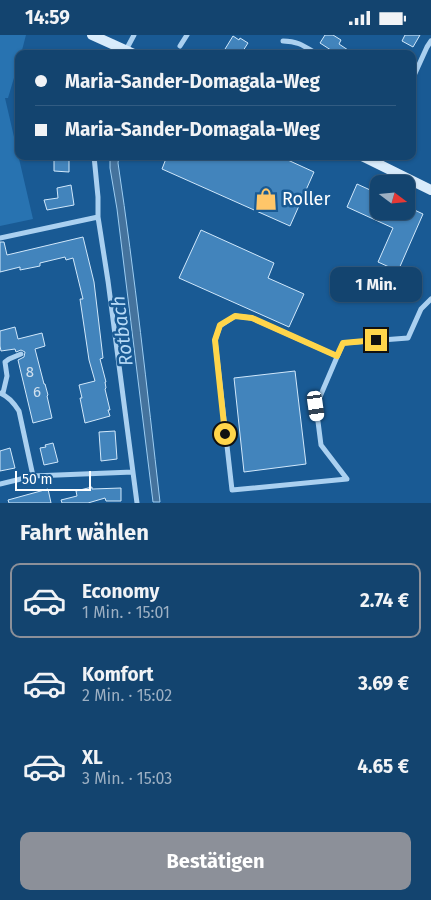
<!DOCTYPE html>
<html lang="de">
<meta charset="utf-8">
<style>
:root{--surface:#13446f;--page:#204e77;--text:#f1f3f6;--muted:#9db0c3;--line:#325c82;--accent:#8c9099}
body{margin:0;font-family:"Fira Sans",sans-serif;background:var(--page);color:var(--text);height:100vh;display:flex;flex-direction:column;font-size:19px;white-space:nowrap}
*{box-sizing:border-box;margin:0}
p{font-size:16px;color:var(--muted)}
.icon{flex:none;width:28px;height:28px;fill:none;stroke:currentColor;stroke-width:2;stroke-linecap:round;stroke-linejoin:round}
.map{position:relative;height:468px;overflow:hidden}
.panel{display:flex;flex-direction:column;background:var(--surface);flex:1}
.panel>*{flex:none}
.hud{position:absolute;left:15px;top:15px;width:401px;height:110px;border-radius:10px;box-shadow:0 1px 4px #0004,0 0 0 1px var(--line);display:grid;align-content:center;height:110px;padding:0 20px;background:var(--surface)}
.needle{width:32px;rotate:106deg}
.controls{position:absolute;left:370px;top:140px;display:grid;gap:10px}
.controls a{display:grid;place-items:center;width:45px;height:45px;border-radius:10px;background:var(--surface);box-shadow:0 1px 4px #0004,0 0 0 1px var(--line);font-size:25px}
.scale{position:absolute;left:15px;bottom:12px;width:76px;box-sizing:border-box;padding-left:5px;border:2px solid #fff;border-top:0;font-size:14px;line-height:18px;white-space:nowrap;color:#fff;-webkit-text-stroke:4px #195a94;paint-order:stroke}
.end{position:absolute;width:22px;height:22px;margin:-11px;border:6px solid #ffd54a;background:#111;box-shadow:0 0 0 2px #111}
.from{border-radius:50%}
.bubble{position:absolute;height:35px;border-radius:10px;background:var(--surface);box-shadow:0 1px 4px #0004,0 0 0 1px var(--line);font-size:16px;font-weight:700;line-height:35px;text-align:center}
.car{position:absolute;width:15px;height:30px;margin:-15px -8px;border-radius:6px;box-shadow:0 0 4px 1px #0007;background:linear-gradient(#fff 24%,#345 0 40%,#fff 0 76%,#345 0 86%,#fff 0)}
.hud b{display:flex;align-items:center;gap:18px;height:48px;font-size:19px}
.hud b+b{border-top:1px solid var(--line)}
.hud i{width:12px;height:12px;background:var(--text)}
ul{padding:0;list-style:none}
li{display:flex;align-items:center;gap:15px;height:75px;margin:0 10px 8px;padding:0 10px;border:2px solid transparent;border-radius:10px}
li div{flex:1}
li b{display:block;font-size:19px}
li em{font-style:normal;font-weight:700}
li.selected{border-color:var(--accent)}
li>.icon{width:45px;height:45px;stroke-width:1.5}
h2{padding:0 20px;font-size:22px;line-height:60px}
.action{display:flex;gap:10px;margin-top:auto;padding:10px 20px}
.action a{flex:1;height:58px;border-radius:10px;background:var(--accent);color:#fff;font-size:20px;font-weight:700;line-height:58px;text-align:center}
.status{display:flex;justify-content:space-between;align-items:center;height:35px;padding:0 25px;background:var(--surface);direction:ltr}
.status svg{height:14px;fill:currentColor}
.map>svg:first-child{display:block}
.green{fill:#2873b1}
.water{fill:#45739d;stroke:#9dcdf2}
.building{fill:#4284bc;stroke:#d1e8fb}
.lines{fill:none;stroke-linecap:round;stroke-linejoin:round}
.street{stroke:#aad0f0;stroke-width:5}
.secondary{stroke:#d8ebfb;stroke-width:10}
.route{stroke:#ffd54a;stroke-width:6}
.labels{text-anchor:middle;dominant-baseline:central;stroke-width:5;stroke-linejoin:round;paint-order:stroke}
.number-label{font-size:15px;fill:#d0e0ee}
.poi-label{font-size:18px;fill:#fff;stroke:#195a94;text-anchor:start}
.water-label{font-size:19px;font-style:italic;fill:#b6daf7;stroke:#195a94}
</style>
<div class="status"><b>14:59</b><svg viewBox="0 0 49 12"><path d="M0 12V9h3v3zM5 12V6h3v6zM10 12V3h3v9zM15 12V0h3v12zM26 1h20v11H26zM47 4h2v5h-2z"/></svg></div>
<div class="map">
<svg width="431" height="468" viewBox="0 0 431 468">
<rect width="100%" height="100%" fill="#195a94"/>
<path class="green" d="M0 0H26L21 19H19V26L8 63H5L33 184 0 191Z"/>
<path class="water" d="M110 121H119L118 128C135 241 147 354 160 467H153L117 174 110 133Z"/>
<path class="building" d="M325 0H333L341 5 339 9 354 19H337L320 8Z
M405 0H420L413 12 402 6Z
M233 1 239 5 240 3 248 8 241 19H222Z
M54 121H69V137L54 136Z
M167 121H279L314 137 290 191 162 134Z
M357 149 379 159V176H406V171L423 179 398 236 378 227 393 193 347 172Z
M71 150 74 170 47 175 44 165 58 163 57 153Z
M201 195 274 228 268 243 304 259 289 292 179 243Z
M83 202 94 247 103 323 100 324 106 347H105L106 353 105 354 110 375H108L110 381 85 388 80 363H82L79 350 95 346 89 325 80 264H83L73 223 66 225 65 222 40 228V231L20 235V232L0 237V207H4L7 220Z
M15 292 18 304 42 298 45 311 35 314 44 349H45L48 360 47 361 52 383 33 388 18 325 24 322 25 317 21 315 16 317 15 314 1 316 0 311V296Z
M295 336 306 429 244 437 234 343Z
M115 396 117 424 101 426 99 397Z
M53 408 58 427 44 430 40 413 46 412 45 410Z
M10 413 15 433 0 436V416Z
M92 452V454L121 453V466H106L105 463 88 468H62L61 465 77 461 76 456Z
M48 454 51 468H9L8 465Z"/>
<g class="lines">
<path class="street" d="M283 6C298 6 304 11 317 19
M180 11 187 0
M126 15 134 0
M412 45 427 12 431 6
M94 121 98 162V182L108 246 137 468
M0 203 98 182
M337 321 252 283 235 281 220 291 215 305 232 455 347 444 321 410 316 371 343 308 408 303 421 274 431 264
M0 358C8 361 14 368 19 376L33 441
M3 358 7 341 5 327 9 324 21 319
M0 449 33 441 133 437"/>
<path class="secondary" d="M92 0 134 19
M362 121 431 155"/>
</g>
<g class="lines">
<path class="route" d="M225 399 215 305 220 290 235 281 252 283 337 321 343 308 376 305"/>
</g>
<defs>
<symbol id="shop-bare" viewBox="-9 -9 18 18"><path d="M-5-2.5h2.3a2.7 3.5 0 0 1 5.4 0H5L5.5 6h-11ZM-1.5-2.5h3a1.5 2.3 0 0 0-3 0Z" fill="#ffc669" stroke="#195a94" stroke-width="2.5" paint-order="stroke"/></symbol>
</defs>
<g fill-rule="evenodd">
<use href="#shop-bare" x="250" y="148" width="32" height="32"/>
</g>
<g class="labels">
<g class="number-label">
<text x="30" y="337">8</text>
<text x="37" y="357">6</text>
</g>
<g class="poi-label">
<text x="282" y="164">Roller</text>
</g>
<g class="water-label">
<text transform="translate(122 296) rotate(-97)">Rotbach</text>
</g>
</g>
</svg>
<div class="controls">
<a><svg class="needle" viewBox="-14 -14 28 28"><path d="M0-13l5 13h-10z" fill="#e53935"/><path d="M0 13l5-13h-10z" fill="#9db0c3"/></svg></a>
</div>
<div class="scale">50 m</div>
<i class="end from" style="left:225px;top:399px"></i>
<i class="end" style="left:376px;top:305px"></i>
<div class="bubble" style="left:330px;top:232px;width:92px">1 Min.</div>
<i class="car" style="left:316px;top:371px;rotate:172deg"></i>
<div class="hud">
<b><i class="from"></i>Maria-Sander-Domagala-Weg</b>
<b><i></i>Maria-Sander-Domagala-Weg</b>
</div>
</div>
<section class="panel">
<h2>Fahrt wählen</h2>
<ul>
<li class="selected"><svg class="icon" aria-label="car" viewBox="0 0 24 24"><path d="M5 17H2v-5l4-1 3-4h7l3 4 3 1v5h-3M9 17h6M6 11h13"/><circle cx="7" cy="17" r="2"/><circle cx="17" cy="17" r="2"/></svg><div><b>Economy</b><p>1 Min. · 15:01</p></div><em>2.74 €</em></li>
<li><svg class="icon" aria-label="car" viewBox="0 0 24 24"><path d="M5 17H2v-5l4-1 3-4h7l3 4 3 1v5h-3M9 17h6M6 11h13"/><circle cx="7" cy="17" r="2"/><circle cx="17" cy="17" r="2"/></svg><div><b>Komfort</b><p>2 Min. · 15:02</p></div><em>3.69 €</em></li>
<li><svg class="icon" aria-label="car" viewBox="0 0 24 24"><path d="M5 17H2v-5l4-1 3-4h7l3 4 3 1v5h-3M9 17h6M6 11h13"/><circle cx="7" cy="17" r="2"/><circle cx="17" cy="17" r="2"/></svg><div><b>XL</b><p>3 Min. · 15:03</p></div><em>4.65 €</em></li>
</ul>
<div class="action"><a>Bestätigen</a></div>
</section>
